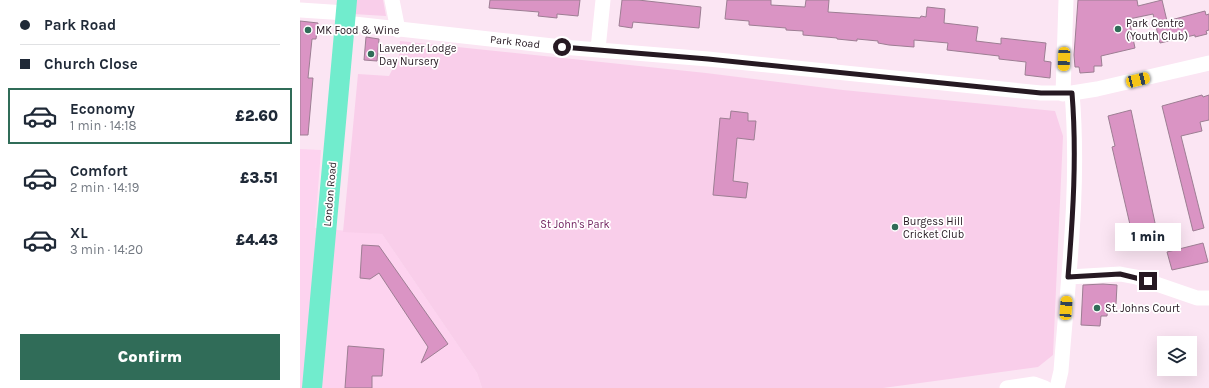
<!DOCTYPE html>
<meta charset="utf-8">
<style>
:root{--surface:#fff;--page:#f2f2f3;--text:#1f2937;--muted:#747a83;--line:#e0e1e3;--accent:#306c58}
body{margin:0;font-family:Karla,sans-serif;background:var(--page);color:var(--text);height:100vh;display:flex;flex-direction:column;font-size:15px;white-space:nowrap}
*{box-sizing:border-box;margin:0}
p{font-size:13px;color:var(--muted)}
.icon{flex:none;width:22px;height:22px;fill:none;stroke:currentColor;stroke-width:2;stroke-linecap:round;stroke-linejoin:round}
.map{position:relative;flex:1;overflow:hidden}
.panel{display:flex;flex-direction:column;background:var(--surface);width:300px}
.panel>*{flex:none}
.guide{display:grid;align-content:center;height:88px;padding:0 20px;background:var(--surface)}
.buttons{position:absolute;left:857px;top:336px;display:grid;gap:8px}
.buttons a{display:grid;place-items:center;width:40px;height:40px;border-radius:0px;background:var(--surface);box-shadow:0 4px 16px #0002;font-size:20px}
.end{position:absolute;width:18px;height:18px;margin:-9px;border:5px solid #261922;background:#fff;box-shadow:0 0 0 2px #fff}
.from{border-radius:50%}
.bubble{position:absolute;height:28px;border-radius:0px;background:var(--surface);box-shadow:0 4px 16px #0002;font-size:13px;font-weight:800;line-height:28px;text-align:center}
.car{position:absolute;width:12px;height:24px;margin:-12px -6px;border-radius:5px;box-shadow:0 0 3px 1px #0007;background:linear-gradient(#f5c518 24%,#345 0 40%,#f5c518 0 76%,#345 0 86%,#f5c518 0)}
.guide b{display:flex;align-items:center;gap:14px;height:38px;font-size:15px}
.guide b+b{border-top:1px solid var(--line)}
.guide i{width:10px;height:10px;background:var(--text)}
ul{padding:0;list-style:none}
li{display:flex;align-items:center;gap:12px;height:56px;margin:0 8px 6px;padding:0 12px;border:2px solid transparent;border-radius:0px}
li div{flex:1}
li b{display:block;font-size:15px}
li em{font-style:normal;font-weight:800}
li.on{border-color:var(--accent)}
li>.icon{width:36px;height:36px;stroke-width:1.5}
.action{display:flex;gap:8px;margin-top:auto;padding:8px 20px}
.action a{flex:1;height:46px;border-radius:0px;background:var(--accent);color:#fff;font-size:16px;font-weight:800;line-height:46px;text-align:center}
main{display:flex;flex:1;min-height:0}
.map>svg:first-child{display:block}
.built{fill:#fdd3ef}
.green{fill:#f9ceea}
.building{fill:#da94c4;stroke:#9d7e93}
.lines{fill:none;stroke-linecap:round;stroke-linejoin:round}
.minor{stroke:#fff;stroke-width:15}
.major{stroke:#71eccd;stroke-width:20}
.route{stroke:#261922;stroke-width:5}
.poi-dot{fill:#306c58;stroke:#fff;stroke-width:1.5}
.labels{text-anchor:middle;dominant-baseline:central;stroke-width:3.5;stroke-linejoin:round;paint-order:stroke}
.poi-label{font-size:11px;fill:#261922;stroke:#fff;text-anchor:start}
.street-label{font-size:11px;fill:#261922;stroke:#fff}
.park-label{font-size:11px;fill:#6e1d5b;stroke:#fff}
</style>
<main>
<section class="panel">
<div class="guide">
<b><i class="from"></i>Park Road</b>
<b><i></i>Church Close</b>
</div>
<ul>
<li class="on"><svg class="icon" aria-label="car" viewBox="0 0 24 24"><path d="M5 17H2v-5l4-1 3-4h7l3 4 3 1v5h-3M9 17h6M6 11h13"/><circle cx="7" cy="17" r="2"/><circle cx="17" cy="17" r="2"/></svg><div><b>Economy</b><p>1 min · 14:18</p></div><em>£2.60</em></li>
<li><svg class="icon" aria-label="car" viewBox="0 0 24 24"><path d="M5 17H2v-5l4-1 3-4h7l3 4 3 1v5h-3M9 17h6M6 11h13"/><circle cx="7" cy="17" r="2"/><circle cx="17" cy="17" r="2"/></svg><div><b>Comfort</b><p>2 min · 14:19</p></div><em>£3.51</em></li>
<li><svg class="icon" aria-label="car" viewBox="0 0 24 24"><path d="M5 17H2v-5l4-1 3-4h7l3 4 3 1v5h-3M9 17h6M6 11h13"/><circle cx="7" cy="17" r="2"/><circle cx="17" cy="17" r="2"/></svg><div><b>XL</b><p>3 min · 14:20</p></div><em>£4.43</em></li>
</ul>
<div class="action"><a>Confirm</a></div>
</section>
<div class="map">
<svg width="909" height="388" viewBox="0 0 909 388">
<rect width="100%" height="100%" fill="#fbe5f3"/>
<path class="built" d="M0 149 21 150 15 228 82 234 177 373 182 388H0Z"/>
<path class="green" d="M54 0H83L86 16 53 14Z
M100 41 406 73 543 90 755 111 763 136 753 355 738 367 583 388H182L177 373 82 234 43 232 58 74 89 76 99 56Z"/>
<path class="building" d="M190 0H280L278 16 257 14V18L238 16 239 12 189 8Z
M322 0H338L401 7 399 28 333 22 332 28 319 26Z
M427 0H471V5L505 7 506 0H529L528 12 620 18 621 16 626 17 627 7 645 9 644 23 678 27 676 41 701 44V38L746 43 744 61 751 62 750 78 725 75 726 62 699 59V56L647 50 648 43 614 40V47L589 45 578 43V41L557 39V41L537 39V38L503 35V31L486 30V28L449 25V21L425 19Z
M778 0H837L838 6 862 0 867 21 905 11 906 15 909 14V30L906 31 907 34 895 37V35L860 43 853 14 829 19 835 48 801 56 802 66H794V72L780 73 779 67H775L774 55Z
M0 21 18 23 16 39H12L8 78H13L8 135H0Z
M66 37 79 39 77 61 64 60Z
M902 95 903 97 909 95V120L900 122 902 131 881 136 904 228 893 231 862 106Z
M831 110 858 237 834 242 812 147 815 146 808 116Z
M431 111 448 113V121H456L454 140 437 138 433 181 448 183 446 198 413 195 420 118 430 119Z
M903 243 908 262 872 270 867 252Z
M62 245 79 246 148 344 121 363 128 347 79 273 70 279 60 278Z
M803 284 817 285 816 304H808L807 316H801L800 326 781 325 783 285Z
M48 346 84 349 82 376H72V388H45Z"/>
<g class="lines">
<path class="minor" d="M92 0 98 30
M0 10 46 13
M45 23 262 47 408 59 741 93H772L797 89 909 63
M298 49 303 0
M763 94 766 0
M769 277 820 274 836 277 897 298H909
M707 388 734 384 745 388
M757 388 761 371C768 279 780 186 772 93"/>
<path class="major" d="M12 388 47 0"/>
</g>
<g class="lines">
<path class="route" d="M262 47 408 59 741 93H772C777 155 773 216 768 277L820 274 848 281"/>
</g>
<g class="poi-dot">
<circle cx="818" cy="29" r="4"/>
<circle cx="8" cy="30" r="4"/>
<circle cx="71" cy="54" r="4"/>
<circle cx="595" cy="227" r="4"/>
<circle cx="797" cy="308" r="4"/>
</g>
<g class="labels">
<g class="poi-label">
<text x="826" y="23">Park Centre<tspan x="826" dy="13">(Youth Club)</tspan></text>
<text x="16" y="30">MK Food &amp; Wine</text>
<text x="79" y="48">Lavender Lodge<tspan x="79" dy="13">Day Nursery</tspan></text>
<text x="603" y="221">Burgess Hill<tspan x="603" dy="13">Cricket Club</tspan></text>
<text x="805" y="308">St. Johns Court</text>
</g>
<g class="street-label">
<text transform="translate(215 42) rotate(6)">Park Road</text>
<text transform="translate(30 194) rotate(-85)">London Road</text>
</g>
<g class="park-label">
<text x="275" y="224">St John's Park</text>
</g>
</g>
</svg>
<div class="buttons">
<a><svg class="icon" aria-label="layers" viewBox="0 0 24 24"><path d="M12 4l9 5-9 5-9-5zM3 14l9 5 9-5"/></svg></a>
</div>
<i class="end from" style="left:262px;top:47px"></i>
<i class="end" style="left:848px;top:281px"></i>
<div class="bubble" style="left:815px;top:223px;width:66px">1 min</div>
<i class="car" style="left:764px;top:59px;rotate:182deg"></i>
<i class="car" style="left:838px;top:80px;rotate:76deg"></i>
<i class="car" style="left:766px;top:308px;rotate:4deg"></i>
</div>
</main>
